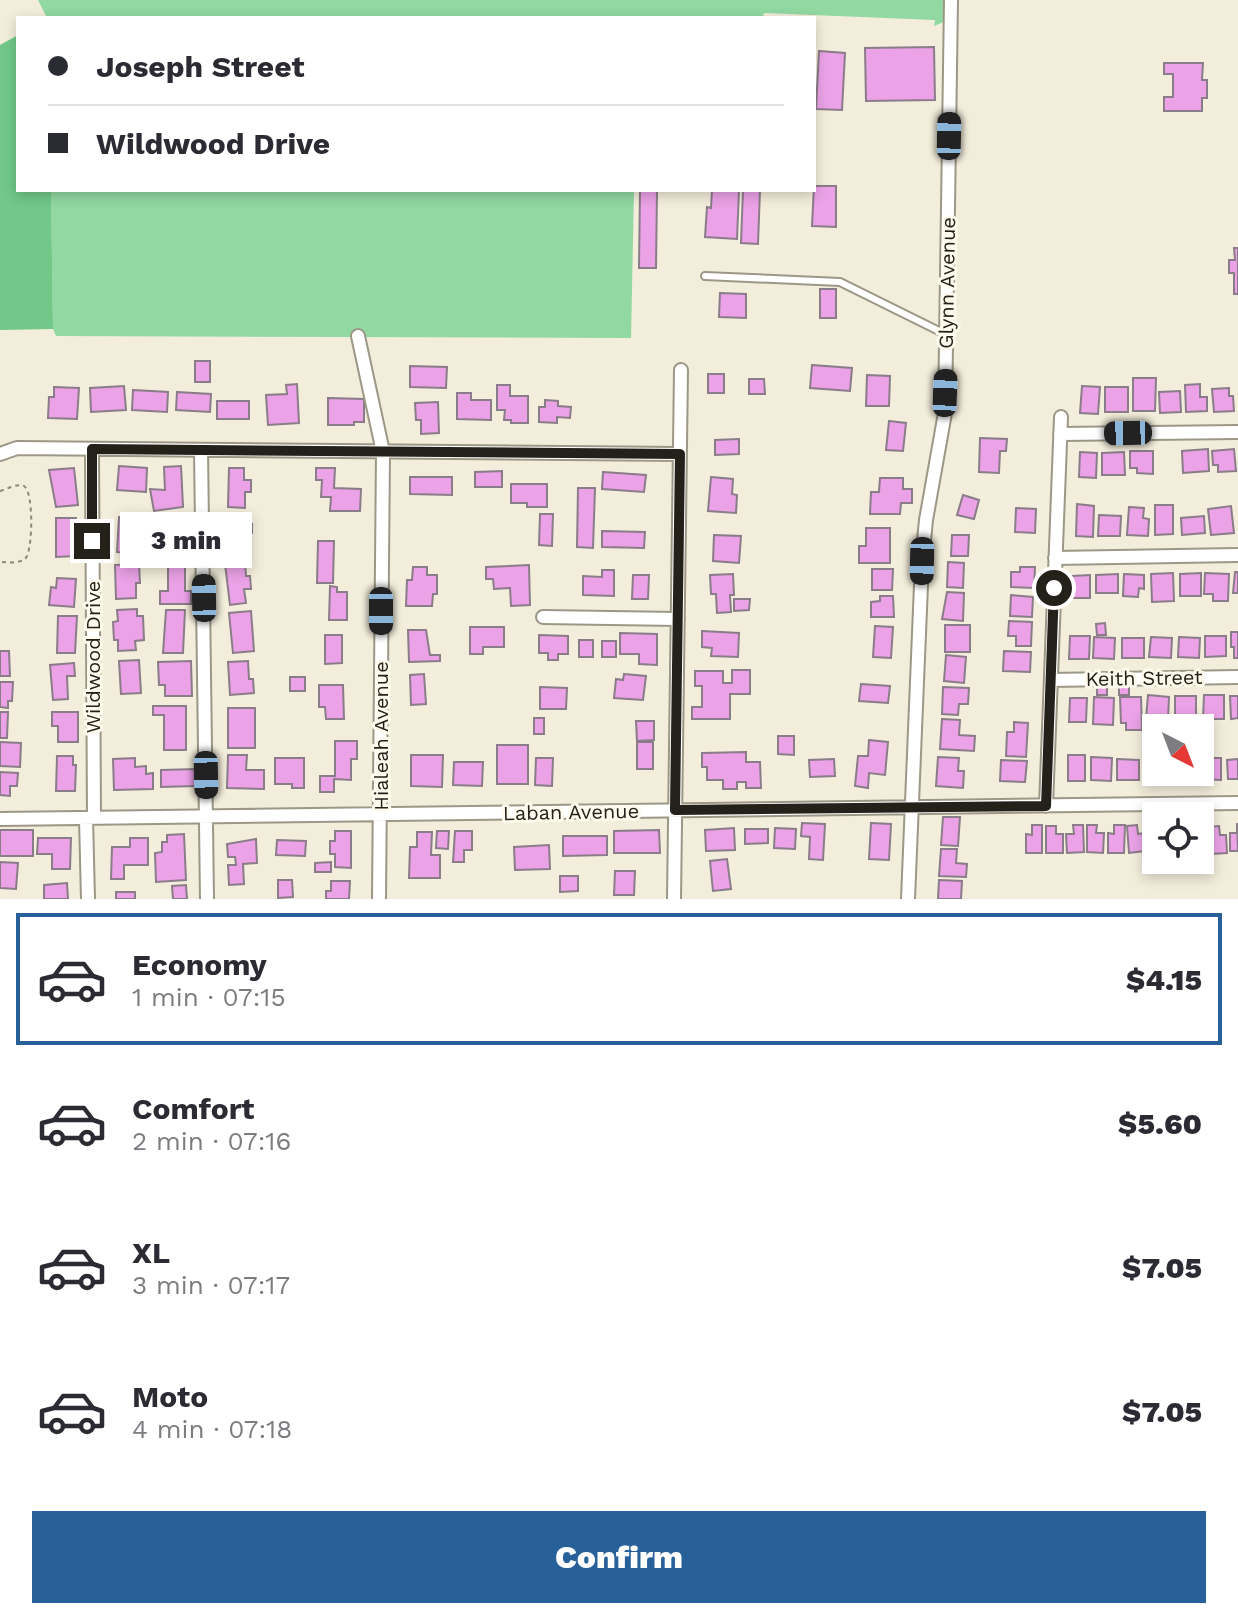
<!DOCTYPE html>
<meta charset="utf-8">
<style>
:root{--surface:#fff;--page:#f2f2f3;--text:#2b2b33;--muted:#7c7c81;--line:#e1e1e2;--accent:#286199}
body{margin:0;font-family:"Work Sans",sans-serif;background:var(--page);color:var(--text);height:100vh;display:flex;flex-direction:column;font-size:30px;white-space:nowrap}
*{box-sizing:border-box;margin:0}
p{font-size:26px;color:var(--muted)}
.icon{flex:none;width:44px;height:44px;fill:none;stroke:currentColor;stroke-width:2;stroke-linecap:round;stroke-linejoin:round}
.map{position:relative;height:899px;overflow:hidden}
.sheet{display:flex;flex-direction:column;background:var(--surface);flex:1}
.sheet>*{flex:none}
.hud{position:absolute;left:16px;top:16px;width:800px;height:176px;border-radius:0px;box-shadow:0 4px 12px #0003;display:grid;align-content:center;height:176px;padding:0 32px;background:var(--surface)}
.needle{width:52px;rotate:138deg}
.controls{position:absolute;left:1142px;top:714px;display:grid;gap:16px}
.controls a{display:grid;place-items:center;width:72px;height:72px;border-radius:0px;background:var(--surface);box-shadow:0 4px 12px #0003;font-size:40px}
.end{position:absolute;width:36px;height:36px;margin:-18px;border:10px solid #23211a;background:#fff;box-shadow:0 0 0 4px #fff}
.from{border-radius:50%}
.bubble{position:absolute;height:56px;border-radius:0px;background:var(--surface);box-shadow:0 4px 12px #0003;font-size:26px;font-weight:800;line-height:56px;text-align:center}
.car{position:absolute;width:24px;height:48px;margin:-24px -12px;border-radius:10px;box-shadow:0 0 6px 2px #0007;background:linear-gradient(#222 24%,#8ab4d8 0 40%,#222 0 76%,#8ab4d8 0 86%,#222 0)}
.hud b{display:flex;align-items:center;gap:28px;height:76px;font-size:30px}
.hud b+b{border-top:2px solid var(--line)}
.hud i{width:20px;height:20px;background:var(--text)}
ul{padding:14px 0 0;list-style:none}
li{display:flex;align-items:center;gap:24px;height:132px;margin:0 16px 12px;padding:0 16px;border:4px solid transparent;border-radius:0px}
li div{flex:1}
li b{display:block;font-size:30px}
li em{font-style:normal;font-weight:800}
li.on{border-color:var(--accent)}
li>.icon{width:72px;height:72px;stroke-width:1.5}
.button{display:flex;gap:16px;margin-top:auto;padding:16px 32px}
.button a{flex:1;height:92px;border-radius:0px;background:var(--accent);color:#fff;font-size:32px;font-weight:800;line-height:92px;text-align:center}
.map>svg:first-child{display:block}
.green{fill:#91d8a2}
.forest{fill:#71c889}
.building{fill:#eba2e7;stroke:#8a7c88;stroke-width:2}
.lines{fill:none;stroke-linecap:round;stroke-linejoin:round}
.service-casing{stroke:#9c9786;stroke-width:10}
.minor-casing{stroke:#9c9786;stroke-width:16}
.path{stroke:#8d897c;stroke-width:2;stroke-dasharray:4 4;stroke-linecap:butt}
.service{stroke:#fff;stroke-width:6}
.minor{stroke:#fff;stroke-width:12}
.route{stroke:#23211a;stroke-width:10}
.labels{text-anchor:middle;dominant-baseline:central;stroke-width:6;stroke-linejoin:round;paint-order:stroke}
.street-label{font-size:20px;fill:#23211a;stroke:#fffaec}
</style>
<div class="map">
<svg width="1238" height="899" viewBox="0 0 1238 899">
<rect width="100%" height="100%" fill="#f3eddb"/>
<path class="green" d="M38 0H949L946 21 934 26 935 20 764 13 763 17 755 18H47Z
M51 190H634L631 338 56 336 53 329Z"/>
<path class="forest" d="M18 35V190H51L53 329 0 330V45Z"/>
<path class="building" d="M934 47 935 100 866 101 865 48Z
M819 51 845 53 842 110 816 109Z
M1164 63H1203L1202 80H1207V98H1202V111H1164V97H1173V74H1164Z
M814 186H836V227L812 226Z
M640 190H657L656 268H639Z
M712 190H739L737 239 705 237 707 207 711 208Z
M743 190H760L758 244 741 243Z
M1234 248H1238V294H1234V273H1229V260H1235Z
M820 289H836V318H820Z
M720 293 746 294V318L719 317Z
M195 361H210V382H195Z
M812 365 852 368 850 391 810 388Z
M410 366 447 367 446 388 410 387Z
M708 374H724V393H708Z
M867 375 890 376 889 406H866Z
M1133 378H1156L1155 411H1133Z
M749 379H764L765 394H749Z
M297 384 299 423 268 425 266 395 287 394 286 385Z
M1200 384V397H1207V411L1186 412 1185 385Z
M497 385H510V396H528V423H511V420H504L505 410H497Z
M124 386 126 410 91 412 90 388Z
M1082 386 1100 387 1098 414 1080 413Z
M54 387 79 388 77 419 48 418 49 397H54Z
M1105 387H1128V412H1105Z
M1229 388V396H1233L1234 411 1214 412 1212 389Z
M133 390 168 392 167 412 132 410Z
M1180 391 1181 412 1160 413 1159 392Z
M177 392 211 394 210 412 176 410Z
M457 393H471V400H491V420L457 419Z
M328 398 364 399V422H354V425H328Z
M545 400 558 401V406L571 407 570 418 557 417V423L539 422V407H545Z
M217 401H249V419H217Z
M438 402 439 433 421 434V420H416L415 403Z
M889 421 906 423 903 451 886 450Z
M980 438 1007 439 1006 451H1000L999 473 979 472Z
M739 439V454L715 455V440Z
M1208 449 1209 471 1183 473 1182 451Z
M1234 449 1236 471 1218 472V465H1213L1212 451Z
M1130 451H1153V474L1137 473V468H1130Z
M1080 452 1097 453 1096 478 1079 477Z
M1124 452 1125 475H1102V453Z
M119 466 147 468 146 492 117 490Z
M181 466 183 507 154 511 150 489 165 490 164 467Z
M74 468 78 505 56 507 49 470Z
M229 468H244V480H251V492H245V508L228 507Z
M316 468H335L334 488 361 489 360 511H330L331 497H321L322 480H316Z
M502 471V487H475V472Z
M603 472 646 475 644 492 602 489Z
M410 477H452V495L410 494Z
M711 477 733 479 732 494 737 495 736 513 708 511Z
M880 478H903V489H912V503H901L900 514H870L871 492H879Z
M511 484H547V507H527V503H511Z
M578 488H595L593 548 577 547Z
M963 495 979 500 974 519 957 515Z
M1077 504 1094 506 1093 537 1076 536Z
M1155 505H1173V534L1155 535Z
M1231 506 1234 533 1211 535 1208 509Z
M1129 507 1144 508 1143 518 1149 519 1148 536 1127 535Z
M1016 508 1036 509 1035 533 1015 532Z
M540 514H553L552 546 539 545Z
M1099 515 1121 516 1120 536H1098Z
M164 516 184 517 183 546H155V530H163Z
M1204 516 1205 533 1182 535 1181 518Z
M119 517H136L133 553 117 552Z
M56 518H76V556L56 557Z
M227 519H243V524H252V533H244V551H227Z
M866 528H890V563H859V546H866Z
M602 531 645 532 644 548 602 547Z
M714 535 741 536 739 563 713 561Z
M952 535H969L968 556H951Z
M318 541H334L333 583H317Z
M168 562H185V591H191V604H160V591H168Z
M245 562 246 576H250L251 589H244L246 603 230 605 225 564Z
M948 562 964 563 963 588 947 587Z
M139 564 140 583H136V598L116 599 115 565Z
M529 565 530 605 511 606 510 588 494 589 493 579H486V567Z
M413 567H427V575H437V594H433L432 606H406L407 580H412Z
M1020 567H1035L1034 588 1011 587V572H1020Z
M872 569H893L892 590H872Z
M602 570H614V596L583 595V576L602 577Z
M1235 572H1238V593H1233Z
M1173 573 1174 601 1152 602 1151 574Z
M1201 573V596H1180V574Z
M1205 573 1229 574 1228 601H1213V594H1204Z
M733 574 734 595H730L731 612 717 613 716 594H711L710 575Z
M1118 574V593H1096V575Z
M1124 574 1144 575V589L1139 588 1138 597 1123 596Z
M633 575H649L648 599H632Z
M1090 575V598H1072V576Z
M57 578 76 579 74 607 49 605 51 587 56 588Z
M330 586 337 587V592H347V620H329Z
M947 592 964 593 963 621 942 619Z
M1011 595 1033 597 1032 617 1010 616Z
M880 596H893L894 617H871V602L880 601Z
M734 599H750L749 610 734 611Z
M137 609V616H143L144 640 135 641 136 650 118 651V640H114L113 622 118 621 117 610Z
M166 610H185L183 653H163Z
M251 611 254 651 233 653 229 613Z
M58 616H77L75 653H57Z
M1009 621 1032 622 1031 646H1016V636H1008Z
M1105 623 1106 635H1097L1096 624Z
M945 625H970V652H945Z
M875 626 893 627 891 658 873 657Z
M470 627H504V647H483V654H470Z
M408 630H426L430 655H440V661L409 662Z
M702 631 739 633 738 657 711 656 712 648 702 647Z
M1231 632H1238V658H1234V647H1231Z
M620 633 657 634V665L639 664V654H620Z
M325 635H342V663L325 664Z
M539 635 568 636V654H558V660H548V653H539Z
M1070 636H1090L1089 659H1069Z
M1205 636H1226V656L1205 657Z
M1094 637 1115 638 1114 659 1093 658Z
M1151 637 1172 638 1171 658 1149 657Z
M1179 637 1200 638 1199 658 1178 657Z
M1122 638H1144V658H1122Z
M579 640H593V657H579Z
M602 641H616V657H602Z
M0 651H9L10 676H0Z
M1004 651 1031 652 1030 672 1003 671Z
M946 655 966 657 964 683 944 681Z
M139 660 141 693 121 694 119 661Z
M191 661 192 696H165V685H159L158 662Z
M248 661 249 679H253L254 693 230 695 228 662Z
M74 663 75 676H67L68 699 53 700 50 665Z
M732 670H750V694H730V719H692V707H702V686H695V671H723V683H732Z
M424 674 426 704 411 705 410 675Z
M624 674 646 676 643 700 614 698 616 679 623 680Z
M290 677H305V691H290Z
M0 682H13L12 701H8V708L0 707Z
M861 684 890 686 888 703 859 701Z
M319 685H343L344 719H326L325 707H319Z
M1107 686V695H1097V687Z
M1119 686H1129V695H1119Z
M540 687 567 688 566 709H540Z
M943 687 969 688 968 704H959L958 715 942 714Z
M1148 695 1169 697 1168 720 1146 719Z
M1204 695H1224V719H1203Z
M1175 696H1196V717L1175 716Z
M1230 696H1238V718L1231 719Z
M1094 697 1114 698 1113 725 1093 724Z
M1120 697H1141L1142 730H1126V723H1121Z
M1070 698H1087L1086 722H1069Z
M153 706H186V750H164V715H153Z
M228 708H255V748H228Z
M0 712H8L7 738H0Z
M52 712H78V742H58V726H52Z
M534 718H544V734H534Z
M942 719 960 720 959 735 975 736 974 751 940 749Z
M636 721H654V740L637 741Z
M1014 722 1028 723 1026 757 1006 756 1007 732H1014Z
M778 736H794V755L778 754Z
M869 740 888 742 885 775 869 773 868 788 855 786 858 756H868Z
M335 741H357V759H351V780L334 779V792H320V776H335Z
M0 742 21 743 20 767 0 766Z
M637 742H653V769H637Z
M497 745H528V784H497Z
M746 752V762H760L761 788H746V782H737V789H723V780H707V767H702V753Z
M228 755H247L246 770H264V789L227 788Z
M411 755H443L442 787 411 786Z
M1068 755H1085V781H1068Z
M57 756H73V765H76L75 791H56Z
M1156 756V772H1169V780H1147V765H1151V757Z
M938 757 959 758 958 771H964L963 788 936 786Z
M1091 757 1112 758 1111 781 1091 780Z
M135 758V767L146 766V774L153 773V789L114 790 113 759Z
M275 758H304V788H292V784H275Z
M536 758H553L552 786 535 785Z
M1201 758H1221V780L1200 779Z
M834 759 835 776 810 777 809 760Z
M1117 759 1139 760V780H1117Z
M1238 759V779H1228L1227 760Z
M1001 760 1027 761 1025 782 1000 781Z
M454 762H483L482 786 453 785Z
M196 769V786L161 787V770Z
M0 772 18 773 17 786H10V796L0 795Z
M1174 772H1195L1194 780 1173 779Z
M943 817H960L958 846 941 845Z
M802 823 825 824 823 860 809 859 810 837 801 836Z
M871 823 891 824 889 860 869 859Z
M1237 823 1238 851H1230V833H1237Z
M1155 824H1156V852L1149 853 1148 833H1156Z
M1032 825H1042V853H1026V834L1032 835Z
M1073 825H1083L1084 852 1067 853 1066 834H1074Z
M1087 825H1097L1096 833H1104L1103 853 1087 852Z
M1114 825H1125L1124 853H1108V833L1114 834Z
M1137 825 1138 834 1144 833 1145 851 1129 853 1127 826Z
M1046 826H1056V834H1063V853H1046Z
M1205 826 1207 853 1200 854V827Z
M1219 826 1220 835H1226L1227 853 1211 854 1209 827Z
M734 828 735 850 706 851 705 830Z
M775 828 796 829 795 849 774 848Z
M745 829H768V843L745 844Z
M0 830H33V856H0Z
M659 830 660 853H614V831Z
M335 831H351V868L335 867V854H330V841H335Z
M437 831H449L448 849 436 848Z
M455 831H472V850H464V862H453Z
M417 832H432L431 855H440V878H409L410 847H417Z
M184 834 186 880 156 882 155 853 162 852V842H167V835Z
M563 836H607V855L563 856Z
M38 838H71L70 869H52V854H37Z
M130 838H148V865H124V879H111L112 847H130Z
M256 839 257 863 243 864 244 884 229 885 228 865H236L235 857H228L227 844Z
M277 840 306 841 305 856 276 855Z
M549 845 550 869 515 870 514 847Z
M941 849H957L956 863 967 864 966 877 939 876Z
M727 859 731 889 713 891 710 861Z
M0 862 18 863 16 889 0 888Z
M331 862V872H315V863Z
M615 871H635L634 895H614Z
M560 876H578V891L560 892Z
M278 880H292L293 897 278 898Z
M939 880 962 881 961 899H938Z
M331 881H350L349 899H326V891H331Z
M67 883 68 899H44V885Z
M186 885 187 899H173L172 886Z
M116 892H135V899H116Z"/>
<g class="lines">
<defs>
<path id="service" d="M705 276 840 282 947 335"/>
<path id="minor" d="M358 336 383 452 379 899
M1060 434 1238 432
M92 449 94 818
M201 450 207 899
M0 454 17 448 680 454
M1055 558 1238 555
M543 617 678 619
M1051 680 1238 677
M1046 806 1061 417
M86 818 88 899
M0 819 1238 803
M674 899 681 370
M908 899 922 561 926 520 945 413 951 0"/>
</defs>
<use href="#service" class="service-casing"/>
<use href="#minor" class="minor-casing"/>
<path class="path" d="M0 491C7 489 18 483 24 486 34 492 33 552 25 559 18 564 7 562 0 562"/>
<use href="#service" class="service"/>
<use href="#minor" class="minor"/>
</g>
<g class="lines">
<path class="route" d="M92 541V449L680 454 675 810 1046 806 1054 588"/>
</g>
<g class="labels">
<g class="street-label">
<text transform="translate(947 283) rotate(-89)">Glynn Avenue</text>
<text transform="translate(93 657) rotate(-90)">Wildwood Drive</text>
<text transform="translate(1144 678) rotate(-1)">Keith Street</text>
<text transform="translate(381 736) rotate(-90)">Hialeah Avenue</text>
<text transform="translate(571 812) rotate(-1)">Laban Avenue</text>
</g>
</g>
</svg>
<div class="controls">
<a><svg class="needle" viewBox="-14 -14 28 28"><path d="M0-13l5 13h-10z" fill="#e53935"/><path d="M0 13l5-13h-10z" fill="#7c7c81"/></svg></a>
<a><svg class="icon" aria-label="locate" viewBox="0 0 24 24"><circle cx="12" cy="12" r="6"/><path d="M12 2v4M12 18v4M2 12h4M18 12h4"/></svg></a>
</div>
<i class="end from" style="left:1054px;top:588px"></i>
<i class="end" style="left:92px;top:541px"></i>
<div class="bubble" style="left:120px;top:512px;width:132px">3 min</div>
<i class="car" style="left:949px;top:136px;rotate:1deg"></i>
<i class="car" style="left:945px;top:393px;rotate:2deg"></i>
<i class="car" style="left:1128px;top:433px;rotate:269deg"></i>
<i class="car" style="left:922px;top:561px;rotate:181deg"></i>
<i class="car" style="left:204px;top:598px;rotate:359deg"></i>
<i class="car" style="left:381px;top:611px;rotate:180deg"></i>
<i class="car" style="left:206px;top:775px;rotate:179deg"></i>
<div class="hud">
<b><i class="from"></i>Joseph Street</b>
<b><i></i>Wildwood Drive</b>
</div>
</div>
<section class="sheet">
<ul>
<li class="on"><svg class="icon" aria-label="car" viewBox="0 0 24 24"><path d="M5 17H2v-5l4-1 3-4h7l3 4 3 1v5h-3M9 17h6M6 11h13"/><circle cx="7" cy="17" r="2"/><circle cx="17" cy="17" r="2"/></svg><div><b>Economy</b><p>1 min · 07:15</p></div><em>$4.15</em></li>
<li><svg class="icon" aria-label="car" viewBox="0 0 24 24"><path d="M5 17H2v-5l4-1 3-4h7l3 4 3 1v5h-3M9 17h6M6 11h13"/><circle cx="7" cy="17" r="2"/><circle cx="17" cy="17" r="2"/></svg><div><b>Comfort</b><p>2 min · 07:16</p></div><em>$5.60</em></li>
<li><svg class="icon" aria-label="car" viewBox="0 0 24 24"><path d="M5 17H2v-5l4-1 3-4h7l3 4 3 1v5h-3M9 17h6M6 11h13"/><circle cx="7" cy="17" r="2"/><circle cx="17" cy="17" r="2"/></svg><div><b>XL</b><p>3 min · 07:17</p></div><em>$7.05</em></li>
<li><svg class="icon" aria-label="car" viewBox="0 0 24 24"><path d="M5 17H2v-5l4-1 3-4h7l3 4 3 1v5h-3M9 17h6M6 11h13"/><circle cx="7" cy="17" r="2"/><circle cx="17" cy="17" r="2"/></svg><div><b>Moto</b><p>4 min · 07:18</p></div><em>$7.05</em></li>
</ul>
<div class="button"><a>Confirm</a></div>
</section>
